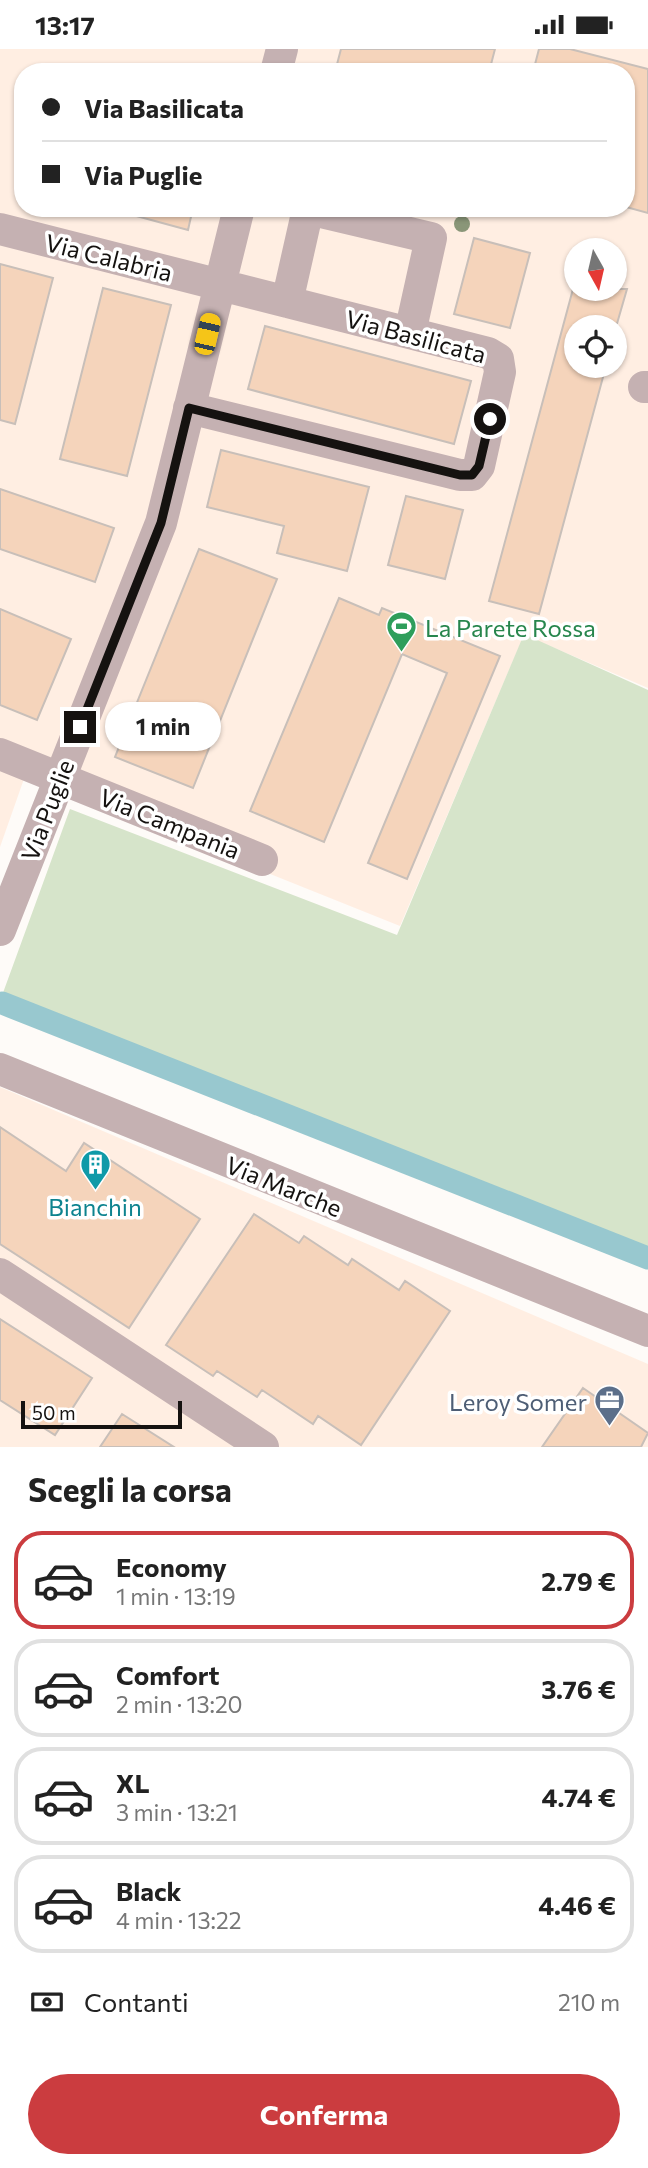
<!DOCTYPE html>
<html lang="it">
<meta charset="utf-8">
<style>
:root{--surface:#fff;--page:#f6f6f6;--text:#222;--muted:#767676;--line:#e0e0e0;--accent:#cb3c3f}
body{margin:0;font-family:Commissioner,sans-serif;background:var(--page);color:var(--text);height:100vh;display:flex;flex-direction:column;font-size:26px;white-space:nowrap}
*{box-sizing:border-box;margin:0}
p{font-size:23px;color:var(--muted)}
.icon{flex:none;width:38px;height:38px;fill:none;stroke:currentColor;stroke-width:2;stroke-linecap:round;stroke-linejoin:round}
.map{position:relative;height:1398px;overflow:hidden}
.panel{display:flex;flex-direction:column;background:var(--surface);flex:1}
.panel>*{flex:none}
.guide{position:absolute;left:14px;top:14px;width:621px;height:154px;border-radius:28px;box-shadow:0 2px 5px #0004;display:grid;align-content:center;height:154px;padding:0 28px;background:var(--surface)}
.needle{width:46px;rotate:172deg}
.tools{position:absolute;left:564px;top:189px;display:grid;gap:14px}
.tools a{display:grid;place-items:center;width:63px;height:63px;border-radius:50%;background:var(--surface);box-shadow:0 2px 5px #0004;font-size:35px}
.scale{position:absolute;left:21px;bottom:18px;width:161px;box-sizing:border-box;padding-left:7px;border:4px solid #151210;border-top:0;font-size:19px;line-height:24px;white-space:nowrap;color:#151210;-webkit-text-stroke:5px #fff;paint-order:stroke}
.end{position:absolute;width:32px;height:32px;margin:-16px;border:9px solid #151210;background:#fff;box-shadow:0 0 0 4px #fff}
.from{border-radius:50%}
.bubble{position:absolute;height:49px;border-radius:24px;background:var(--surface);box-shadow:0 2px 5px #0004;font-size:23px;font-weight:700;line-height:49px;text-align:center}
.car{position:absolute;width:21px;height:42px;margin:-21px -10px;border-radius:9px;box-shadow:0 0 5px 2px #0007;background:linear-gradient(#f5c518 24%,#345 0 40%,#f5c518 0 76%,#345 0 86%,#f5c518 0)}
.guide b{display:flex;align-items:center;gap:24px;height:66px;font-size:26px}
.guide b+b{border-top:2px solid var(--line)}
.guide i{width:18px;height:18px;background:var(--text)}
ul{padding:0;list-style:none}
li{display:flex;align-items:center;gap:21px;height:98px;margin:0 14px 10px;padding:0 14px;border:4px solid var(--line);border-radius:28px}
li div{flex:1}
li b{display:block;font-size:26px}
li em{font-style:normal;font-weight:700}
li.active{border-color:var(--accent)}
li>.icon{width:63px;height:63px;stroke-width:1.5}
h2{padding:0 28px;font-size:32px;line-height:84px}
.pay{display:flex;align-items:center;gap:18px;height:77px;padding:0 28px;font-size:26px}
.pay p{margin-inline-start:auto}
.cta{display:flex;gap:14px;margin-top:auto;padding:14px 28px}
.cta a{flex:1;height:80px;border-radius:42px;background:var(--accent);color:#fff;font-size:28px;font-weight:700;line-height:80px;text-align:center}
.status{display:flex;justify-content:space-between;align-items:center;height:49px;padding:0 35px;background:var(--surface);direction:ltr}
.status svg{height:19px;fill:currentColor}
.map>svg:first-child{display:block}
.industrial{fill:#ffeee2;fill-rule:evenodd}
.green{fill:#d6e4ca}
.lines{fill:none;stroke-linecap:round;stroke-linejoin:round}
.canal{stroke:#98c8cf;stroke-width:23}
.building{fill:#f5d4bb;stroke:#c8bfb9;stroke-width:2}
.minor{stroke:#c5b1b2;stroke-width:32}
.tree{fill:#8a9678}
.route{stroke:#151210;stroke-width:9}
.labels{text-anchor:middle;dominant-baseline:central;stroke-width:7;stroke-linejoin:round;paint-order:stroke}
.street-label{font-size:24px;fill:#151210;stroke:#fff}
.leisure-label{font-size:24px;fill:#27864d;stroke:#fff;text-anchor:start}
.culture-label{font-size:24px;fill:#0d838f;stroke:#fff}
.service-label{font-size:24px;fill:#4e5e75;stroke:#fff;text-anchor:end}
</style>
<div class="status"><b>13:17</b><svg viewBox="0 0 49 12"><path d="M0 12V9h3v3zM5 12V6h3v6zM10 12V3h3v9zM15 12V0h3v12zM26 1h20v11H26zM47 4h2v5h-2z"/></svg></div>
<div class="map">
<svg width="648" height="1398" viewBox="0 0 648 1398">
<rect width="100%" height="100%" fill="#fefbf8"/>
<path class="industrial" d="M0 0H648V639L524 586 400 877 25 727 0 798ZM23 23H626V159H23ZM576 201H614V240H576ZM576 278H614V317H576Z
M0 1038 648 1315V1398H0Z"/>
<path class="green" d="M524 585 648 641V1208L0 952 70 760 397 886Z"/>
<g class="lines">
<path class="canal" d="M2 954 648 1209"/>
</g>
<path class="building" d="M341 0H495L489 23H335Z
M539 0H570L648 20V164L626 158V23H533Z
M130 159H193L188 181 129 165Z
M474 189 530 204 510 279 454 265Z
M0 215 53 229 15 375 0 371Z
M103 239 171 256 127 427 60 410Z
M573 240H627L616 278H576V317H606L539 565 489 552Z
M265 277 471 332 454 395 248 340Z
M221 401 369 438 347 522 277 504 284 477 207 458Z
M0 440 114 479 95 533 0 500Z
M406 447 463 461 445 530 388 516Z
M199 500 277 530 193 739 115 708Z
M339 549 379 566 382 559 500 607 407 830 368 814 447 624 402 605 324 793 250 762Z
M0 560 71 590 37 671 0 656Z
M0 1078 66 1122 84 1094 200 1170 129 1279 0 1195Z
M254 1165 299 1194 304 1187 348 1216 352 1210 399 1241 405 1232 450 1262 361 1396 318 1367 313 1375 262 1341 257 1348 217 1322 213 1327 166 1296Z
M0 1270 92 1329 55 1386 0 1351Z
M583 1339 648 1384 641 1398H542Z
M122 1365 174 1398H100Z"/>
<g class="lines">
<path class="minor" d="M276 23 282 0
M0 180 488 304 498 310 500 323 479 417 472 426H460L189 359
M287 253 308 160 431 189 410 284
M644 338H648
M0 705 262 811
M0 881 161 474 239 159
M0 1020 648 1282
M0 1225 263 1398"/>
</g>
<circle class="tree" cx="462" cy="175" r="8"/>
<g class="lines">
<path class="route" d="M80 678 161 474 189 359 460 426H472L479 417 490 370"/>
</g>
<defs>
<symbol id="stadium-pin" viewBox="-11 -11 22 30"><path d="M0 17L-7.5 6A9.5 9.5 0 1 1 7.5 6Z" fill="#2e9e5b" stroke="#fff"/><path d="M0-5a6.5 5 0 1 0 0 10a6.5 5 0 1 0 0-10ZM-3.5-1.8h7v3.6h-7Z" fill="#fff"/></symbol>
<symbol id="building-pin" viewBox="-11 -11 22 30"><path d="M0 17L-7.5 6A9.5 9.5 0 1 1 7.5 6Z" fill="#0f9aa8" stroke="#fff"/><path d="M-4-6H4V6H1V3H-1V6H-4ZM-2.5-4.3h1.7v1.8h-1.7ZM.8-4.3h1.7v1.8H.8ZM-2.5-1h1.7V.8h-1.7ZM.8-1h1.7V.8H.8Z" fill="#fff"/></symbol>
<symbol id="office-pin" viewBox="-11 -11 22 30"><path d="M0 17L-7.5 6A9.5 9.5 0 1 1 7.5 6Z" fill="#5c6f8a" stroke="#fff"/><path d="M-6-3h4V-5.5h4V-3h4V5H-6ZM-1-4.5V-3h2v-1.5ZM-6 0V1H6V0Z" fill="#fff"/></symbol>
</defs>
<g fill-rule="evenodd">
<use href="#stadium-pin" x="384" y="560" width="35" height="47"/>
<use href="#building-pin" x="78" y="1098" width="35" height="47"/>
<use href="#office-pin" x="592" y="1334" width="35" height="47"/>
</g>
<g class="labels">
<g class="street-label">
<text transform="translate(109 208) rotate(14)">Via Calabria</text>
<text transform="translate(416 287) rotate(15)">Via Basilicata</text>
<text transform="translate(47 761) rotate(-69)">Via Puglie</text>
<text transform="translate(170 774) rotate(22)">Via Campania</text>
<text transform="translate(284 1137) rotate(22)">Via Marche</text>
</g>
<g class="leisure-label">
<text x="425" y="578">La Parete Rossa</text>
</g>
<g class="culture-label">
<text x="95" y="1157">Bianchin</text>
</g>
<g class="service-label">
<text x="587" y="1352">Leroy Somer</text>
</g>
</g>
</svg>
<div class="tools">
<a><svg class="needle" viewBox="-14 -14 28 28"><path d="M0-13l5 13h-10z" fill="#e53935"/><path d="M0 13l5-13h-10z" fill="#767676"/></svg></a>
<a><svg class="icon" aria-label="locate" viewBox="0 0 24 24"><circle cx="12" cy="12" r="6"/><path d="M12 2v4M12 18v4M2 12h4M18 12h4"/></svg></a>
</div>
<div class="scale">50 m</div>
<i class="end from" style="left:490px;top:370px"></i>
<i class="end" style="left:80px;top:678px"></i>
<div class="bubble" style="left:105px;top:653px;width:116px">1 min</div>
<i class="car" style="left:207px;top:285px;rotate:13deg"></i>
<div class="guide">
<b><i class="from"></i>Via Basilicata</b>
<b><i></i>Via Puglie</b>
</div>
</div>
<section class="panel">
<h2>Scegli la corsa</h2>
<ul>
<li class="active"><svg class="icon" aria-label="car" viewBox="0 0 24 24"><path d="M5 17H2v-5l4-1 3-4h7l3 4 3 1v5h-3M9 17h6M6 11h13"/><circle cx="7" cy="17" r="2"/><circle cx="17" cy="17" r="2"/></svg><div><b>Economy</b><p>1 min · 13:19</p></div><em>2.79 €</em></li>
<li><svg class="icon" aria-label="car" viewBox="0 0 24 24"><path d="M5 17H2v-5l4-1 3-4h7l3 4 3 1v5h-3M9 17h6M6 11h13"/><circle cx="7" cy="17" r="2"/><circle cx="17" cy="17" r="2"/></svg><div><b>Comfort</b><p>2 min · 13:20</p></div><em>3.76 €</em></li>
<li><svg class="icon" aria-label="car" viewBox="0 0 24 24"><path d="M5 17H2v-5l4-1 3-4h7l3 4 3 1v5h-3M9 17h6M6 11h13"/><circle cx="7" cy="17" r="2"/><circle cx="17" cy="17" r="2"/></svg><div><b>XL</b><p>3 min · 13:21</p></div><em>4.74 €</em></li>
<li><svg class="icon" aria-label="car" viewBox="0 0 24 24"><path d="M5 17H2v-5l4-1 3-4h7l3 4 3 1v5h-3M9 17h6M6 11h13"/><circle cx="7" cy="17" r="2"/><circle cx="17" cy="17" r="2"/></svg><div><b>Black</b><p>4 min · 13:22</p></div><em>4.46 €</em></li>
</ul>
<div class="pay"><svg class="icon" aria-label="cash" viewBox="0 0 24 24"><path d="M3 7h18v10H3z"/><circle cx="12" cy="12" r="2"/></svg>Contanti<p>210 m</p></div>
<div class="cta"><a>Conferma</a></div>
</section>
